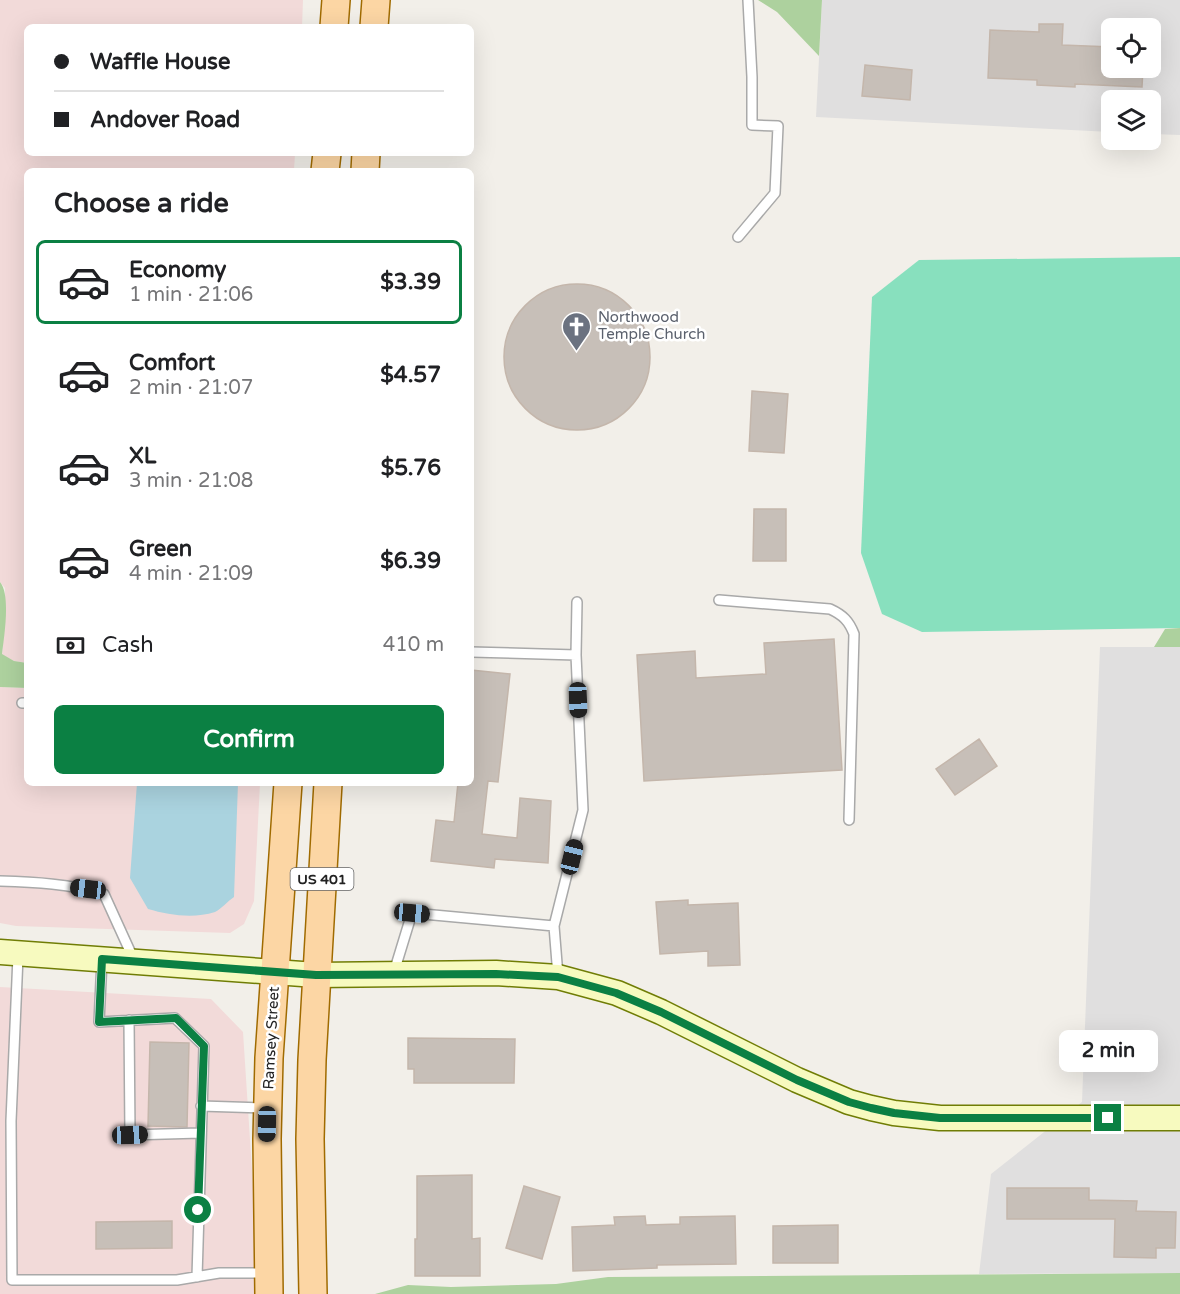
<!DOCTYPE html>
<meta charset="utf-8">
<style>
:root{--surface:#fff;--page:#f2f2f2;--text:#202124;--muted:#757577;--line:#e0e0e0;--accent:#0b8043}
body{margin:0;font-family:"Varela Round",sans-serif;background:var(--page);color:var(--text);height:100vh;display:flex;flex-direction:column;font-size:22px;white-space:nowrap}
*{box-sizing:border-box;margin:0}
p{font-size:20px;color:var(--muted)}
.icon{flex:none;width:33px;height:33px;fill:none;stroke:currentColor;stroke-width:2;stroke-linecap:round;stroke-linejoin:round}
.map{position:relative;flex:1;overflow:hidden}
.details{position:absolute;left:24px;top:168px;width:450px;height:618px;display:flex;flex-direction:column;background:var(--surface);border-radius:9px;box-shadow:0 6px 24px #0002}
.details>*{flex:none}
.banner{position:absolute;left:24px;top:24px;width:450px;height:132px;border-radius:9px;box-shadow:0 6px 24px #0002;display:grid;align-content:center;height:132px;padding:0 30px;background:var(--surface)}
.controls{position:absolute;left:1101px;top:18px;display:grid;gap:12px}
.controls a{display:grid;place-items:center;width:60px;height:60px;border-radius:9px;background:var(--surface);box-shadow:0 6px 24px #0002;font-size:30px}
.end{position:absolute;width:27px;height:27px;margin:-14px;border:8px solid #0b8043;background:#fff;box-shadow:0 0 0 3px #fff}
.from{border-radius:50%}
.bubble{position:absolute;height:42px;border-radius:9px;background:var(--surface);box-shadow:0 6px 24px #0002;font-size:20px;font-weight:700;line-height:42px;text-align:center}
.car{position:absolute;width:18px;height:36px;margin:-18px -9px;border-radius:8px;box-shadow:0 0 4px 2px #0007;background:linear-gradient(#222 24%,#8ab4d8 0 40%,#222 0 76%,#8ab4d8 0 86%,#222 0)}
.banner b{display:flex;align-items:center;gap:21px;height:57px;font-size:22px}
.banner b+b{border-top:2px solid var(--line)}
.banner i{width:15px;height:15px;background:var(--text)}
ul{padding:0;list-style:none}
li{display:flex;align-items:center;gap:18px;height:84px;margin:0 12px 9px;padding:0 18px;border:3px solid transparent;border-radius:9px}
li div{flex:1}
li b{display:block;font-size:22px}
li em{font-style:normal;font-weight:700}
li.current{border-color:var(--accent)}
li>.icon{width:54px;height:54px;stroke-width:1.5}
h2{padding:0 30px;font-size:27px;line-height:72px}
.pay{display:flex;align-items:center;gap:15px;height:66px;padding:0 30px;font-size:22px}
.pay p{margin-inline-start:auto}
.cta{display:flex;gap:12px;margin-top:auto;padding:12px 30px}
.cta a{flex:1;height:69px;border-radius:9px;background:var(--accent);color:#fff;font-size:24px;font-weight:700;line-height:69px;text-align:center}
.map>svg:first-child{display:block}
.residential{fill:#e0dfdf;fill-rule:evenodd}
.commercial{fill:#f2dad9}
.forest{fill:#add19e}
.pitch{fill:#88e0be}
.water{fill:#aad3df}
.building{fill:#c7bfb8;stroke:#c4b6ab;stroke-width:1.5}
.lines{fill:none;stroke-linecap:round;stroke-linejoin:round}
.lane-casing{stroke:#a9a9a9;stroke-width:12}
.secondary-casing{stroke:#707d05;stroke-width:27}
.primary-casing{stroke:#a06b00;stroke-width:30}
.lane{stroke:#fff;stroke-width:9}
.secondary{stroke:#f7fabf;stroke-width:24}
.primary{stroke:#fcd6a4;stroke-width:27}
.route{stroke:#0b8043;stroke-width:8}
.labels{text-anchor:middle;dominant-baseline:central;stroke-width:5;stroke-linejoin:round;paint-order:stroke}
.shield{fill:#fff;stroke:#646464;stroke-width:1.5}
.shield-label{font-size:14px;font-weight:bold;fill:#222}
.worship-label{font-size:15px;fill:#5b616d;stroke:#fff;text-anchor:start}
.street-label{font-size:15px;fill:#222;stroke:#fff}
</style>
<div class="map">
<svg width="1180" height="1294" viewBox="0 0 1180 1294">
<rect width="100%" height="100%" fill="#f2efe9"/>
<path class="residential" d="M822 0H1180V135L1151 134 1150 100H1112L1111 132 816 117ZM1112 28H1150V68H1112Z
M1100 647H1180V1273L979 1274 991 1174 1082 1102Z"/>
<path class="commercial" d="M0 0H303L302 27H27V153H295L294 171H27V663L14 661 2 655 5 618V588L0 582Z
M0 687 27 688V783H260L254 901 244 924 230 933 16 926 0 923Z
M0 987 211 999 243 1032 260 1294H0Z"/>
<path class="forest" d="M758 0H822L819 56 777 12Z
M0 582C11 595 4 637 2 654L14 661 27 663V688L0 687Z
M1180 628V647H1154L1165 629Z
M1180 1273V1294H375L408 1285 451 1287 556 1284 608 1277Z"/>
<path class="pitch" d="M1180 257V628L922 632 882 614 861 553 872 297 919 260Z"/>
<path class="water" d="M137 783H238L234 897C228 901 221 909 215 912 193 919 169 915 148 909L130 878Z"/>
<path class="building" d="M1039 24H1063L1062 45 1112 47V68H1143L1142 87 1075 84V87L1037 85V80L988 78 990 30 1039 32Z
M865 65 912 70 910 100 862 96Z
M504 357a73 73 0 1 1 146 0a73 73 0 1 1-146 0Z
M752 391 788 394 784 453 749 451Z
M754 509H786V561H753Z
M834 639 842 770 644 781 637 655 695 651 696 678 766 674 764 643Z
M471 670 510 674 498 782 488 781 482 834 517 838 520 798 551 801 548 863 495 859 494 868 431 861 436 820 454 822 458 783H471Z
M979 739 997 766 955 795 936 769Z
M688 900V905L738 903 740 965 708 966V951L660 954 656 902Z
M408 1038 515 1039 514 1083H414V1069H408Z
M150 1042 189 1043 187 1127 148 1126Z
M472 1175V1239L480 1238V1276H415V1239H417V1176Z
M524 1186 560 1197 542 1259 506 1248Z
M1007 1188H1089V1200L1137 1201 1136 1211 1176 1212 1175 1248H1156V1258L1114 1257 1115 1219H1007Z
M645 1216 646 1225 680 1224V1217L735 1216 736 1264 657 1265V1268L573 1271 572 1227 615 1225 614 1217Z
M172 1221V1248L96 1249V1222Z
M838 1225V1263H773V1226Z"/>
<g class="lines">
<defs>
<path id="lane" d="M738 237 775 193 778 126 752 125V77L748 0
M719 600 830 609C843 615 849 621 854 634L849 820
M471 652 576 655 583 810 554 926 558 976
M576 655 577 602
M22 703H27
M0 881C34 882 71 884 104 894L134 960
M18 956 11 1121 12 1280H177L219 1273H267
M102 960 99 1022 175 1018 204 1046 197 1277
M394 972 412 913 554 926
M129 1020 130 1135 200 1133
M201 1106 265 1108"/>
<path id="secondary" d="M0 952 316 975 496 973 558 977 617 993 661 1012 797 1080 849 1102 871 1108 894 1113 940 1118H1180"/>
<path id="primary" d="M334 27 336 0
M374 27 376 0
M325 171 327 153
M365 171 366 153
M269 1294 267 1139 269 1058 288 783
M313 1294 310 1139 312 1060 328 783"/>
</defs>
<use href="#lane" class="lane-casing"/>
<use href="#secondary" class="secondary-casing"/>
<use href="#primary" class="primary-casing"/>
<use href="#lane" class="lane"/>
<use href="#secondary" class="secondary"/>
<use href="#primary" class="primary"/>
</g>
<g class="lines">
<path class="route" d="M198 1210 204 1046 176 1018 99 1022 102 959 316 975 496 974 558 977 616 993 661 1012 797 1080 849 1102 871 1108 894 1113 940 1118H1108"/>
</g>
<defs>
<symbol id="church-pin" viewBox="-11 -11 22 30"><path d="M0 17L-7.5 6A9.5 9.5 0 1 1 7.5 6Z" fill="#6b7280" stroke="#fff"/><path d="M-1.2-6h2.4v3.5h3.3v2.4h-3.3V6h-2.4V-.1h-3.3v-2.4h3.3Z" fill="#fff"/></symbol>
</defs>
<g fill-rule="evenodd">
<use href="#church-pin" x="560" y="310" width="33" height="45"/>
</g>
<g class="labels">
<rect class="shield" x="290.5" y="868" width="63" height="22" rx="4.5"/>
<g class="shield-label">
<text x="322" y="879">US 401</text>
</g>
<g class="worship-label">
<text x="598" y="317">Northwood<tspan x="598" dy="17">Temple Church</tspan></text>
</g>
<g class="street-label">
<text transform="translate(271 1038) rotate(-87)">Ramsey Street</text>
</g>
</g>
</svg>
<div class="controls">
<a><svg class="icon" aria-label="locate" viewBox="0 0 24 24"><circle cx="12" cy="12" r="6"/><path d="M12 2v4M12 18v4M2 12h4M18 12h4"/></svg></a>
<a><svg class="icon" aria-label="layers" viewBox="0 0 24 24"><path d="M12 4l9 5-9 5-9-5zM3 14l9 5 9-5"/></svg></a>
</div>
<i class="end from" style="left:198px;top:1210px"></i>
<i class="end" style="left:1108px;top:1118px"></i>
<div class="bubble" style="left:1059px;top:1030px;width:99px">2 min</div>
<i class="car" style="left:578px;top:700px;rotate:178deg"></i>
<i class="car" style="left:572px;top:857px;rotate:14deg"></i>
<i class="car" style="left:88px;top:889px;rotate:277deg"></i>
<i class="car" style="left:412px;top:913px;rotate:95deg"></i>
<i class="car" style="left:267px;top:1124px;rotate:181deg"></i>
<i class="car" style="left:130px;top:1135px;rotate:88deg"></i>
<div class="banner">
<b><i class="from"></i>Waffle House</b>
<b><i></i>Andover Road</b>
</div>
<section class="details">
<h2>Choose a ride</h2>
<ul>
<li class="current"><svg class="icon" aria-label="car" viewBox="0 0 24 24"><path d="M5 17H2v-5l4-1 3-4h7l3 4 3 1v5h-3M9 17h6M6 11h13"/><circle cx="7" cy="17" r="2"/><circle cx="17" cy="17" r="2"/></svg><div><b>Economy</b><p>1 min · 21:06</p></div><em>$3.39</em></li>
<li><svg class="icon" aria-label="car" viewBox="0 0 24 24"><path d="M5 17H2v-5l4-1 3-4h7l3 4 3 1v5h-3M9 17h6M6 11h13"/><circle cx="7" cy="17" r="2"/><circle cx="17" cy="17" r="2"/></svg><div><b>Comfort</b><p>2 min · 21:07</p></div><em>$4.57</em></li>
<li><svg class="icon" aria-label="car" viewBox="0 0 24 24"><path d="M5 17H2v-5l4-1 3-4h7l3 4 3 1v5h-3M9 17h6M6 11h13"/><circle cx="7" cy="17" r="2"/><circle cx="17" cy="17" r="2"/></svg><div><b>XL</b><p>3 min · 21:08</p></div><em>$5.76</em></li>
<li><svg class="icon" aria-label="car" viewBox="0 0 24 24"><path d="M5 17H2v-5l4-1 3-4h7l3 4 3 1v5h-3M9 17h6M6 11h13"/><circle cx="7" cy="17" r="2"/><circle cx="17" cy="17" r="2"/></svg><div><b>Green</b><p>4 min · 21:09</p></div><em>$6.39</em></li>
</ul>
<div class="pay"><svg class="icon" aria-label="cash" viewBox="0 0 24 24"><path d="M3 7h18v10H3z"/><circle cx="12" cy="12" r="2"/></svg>Cash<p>410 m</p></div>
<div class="cta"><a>Confirm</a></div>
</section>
</div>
